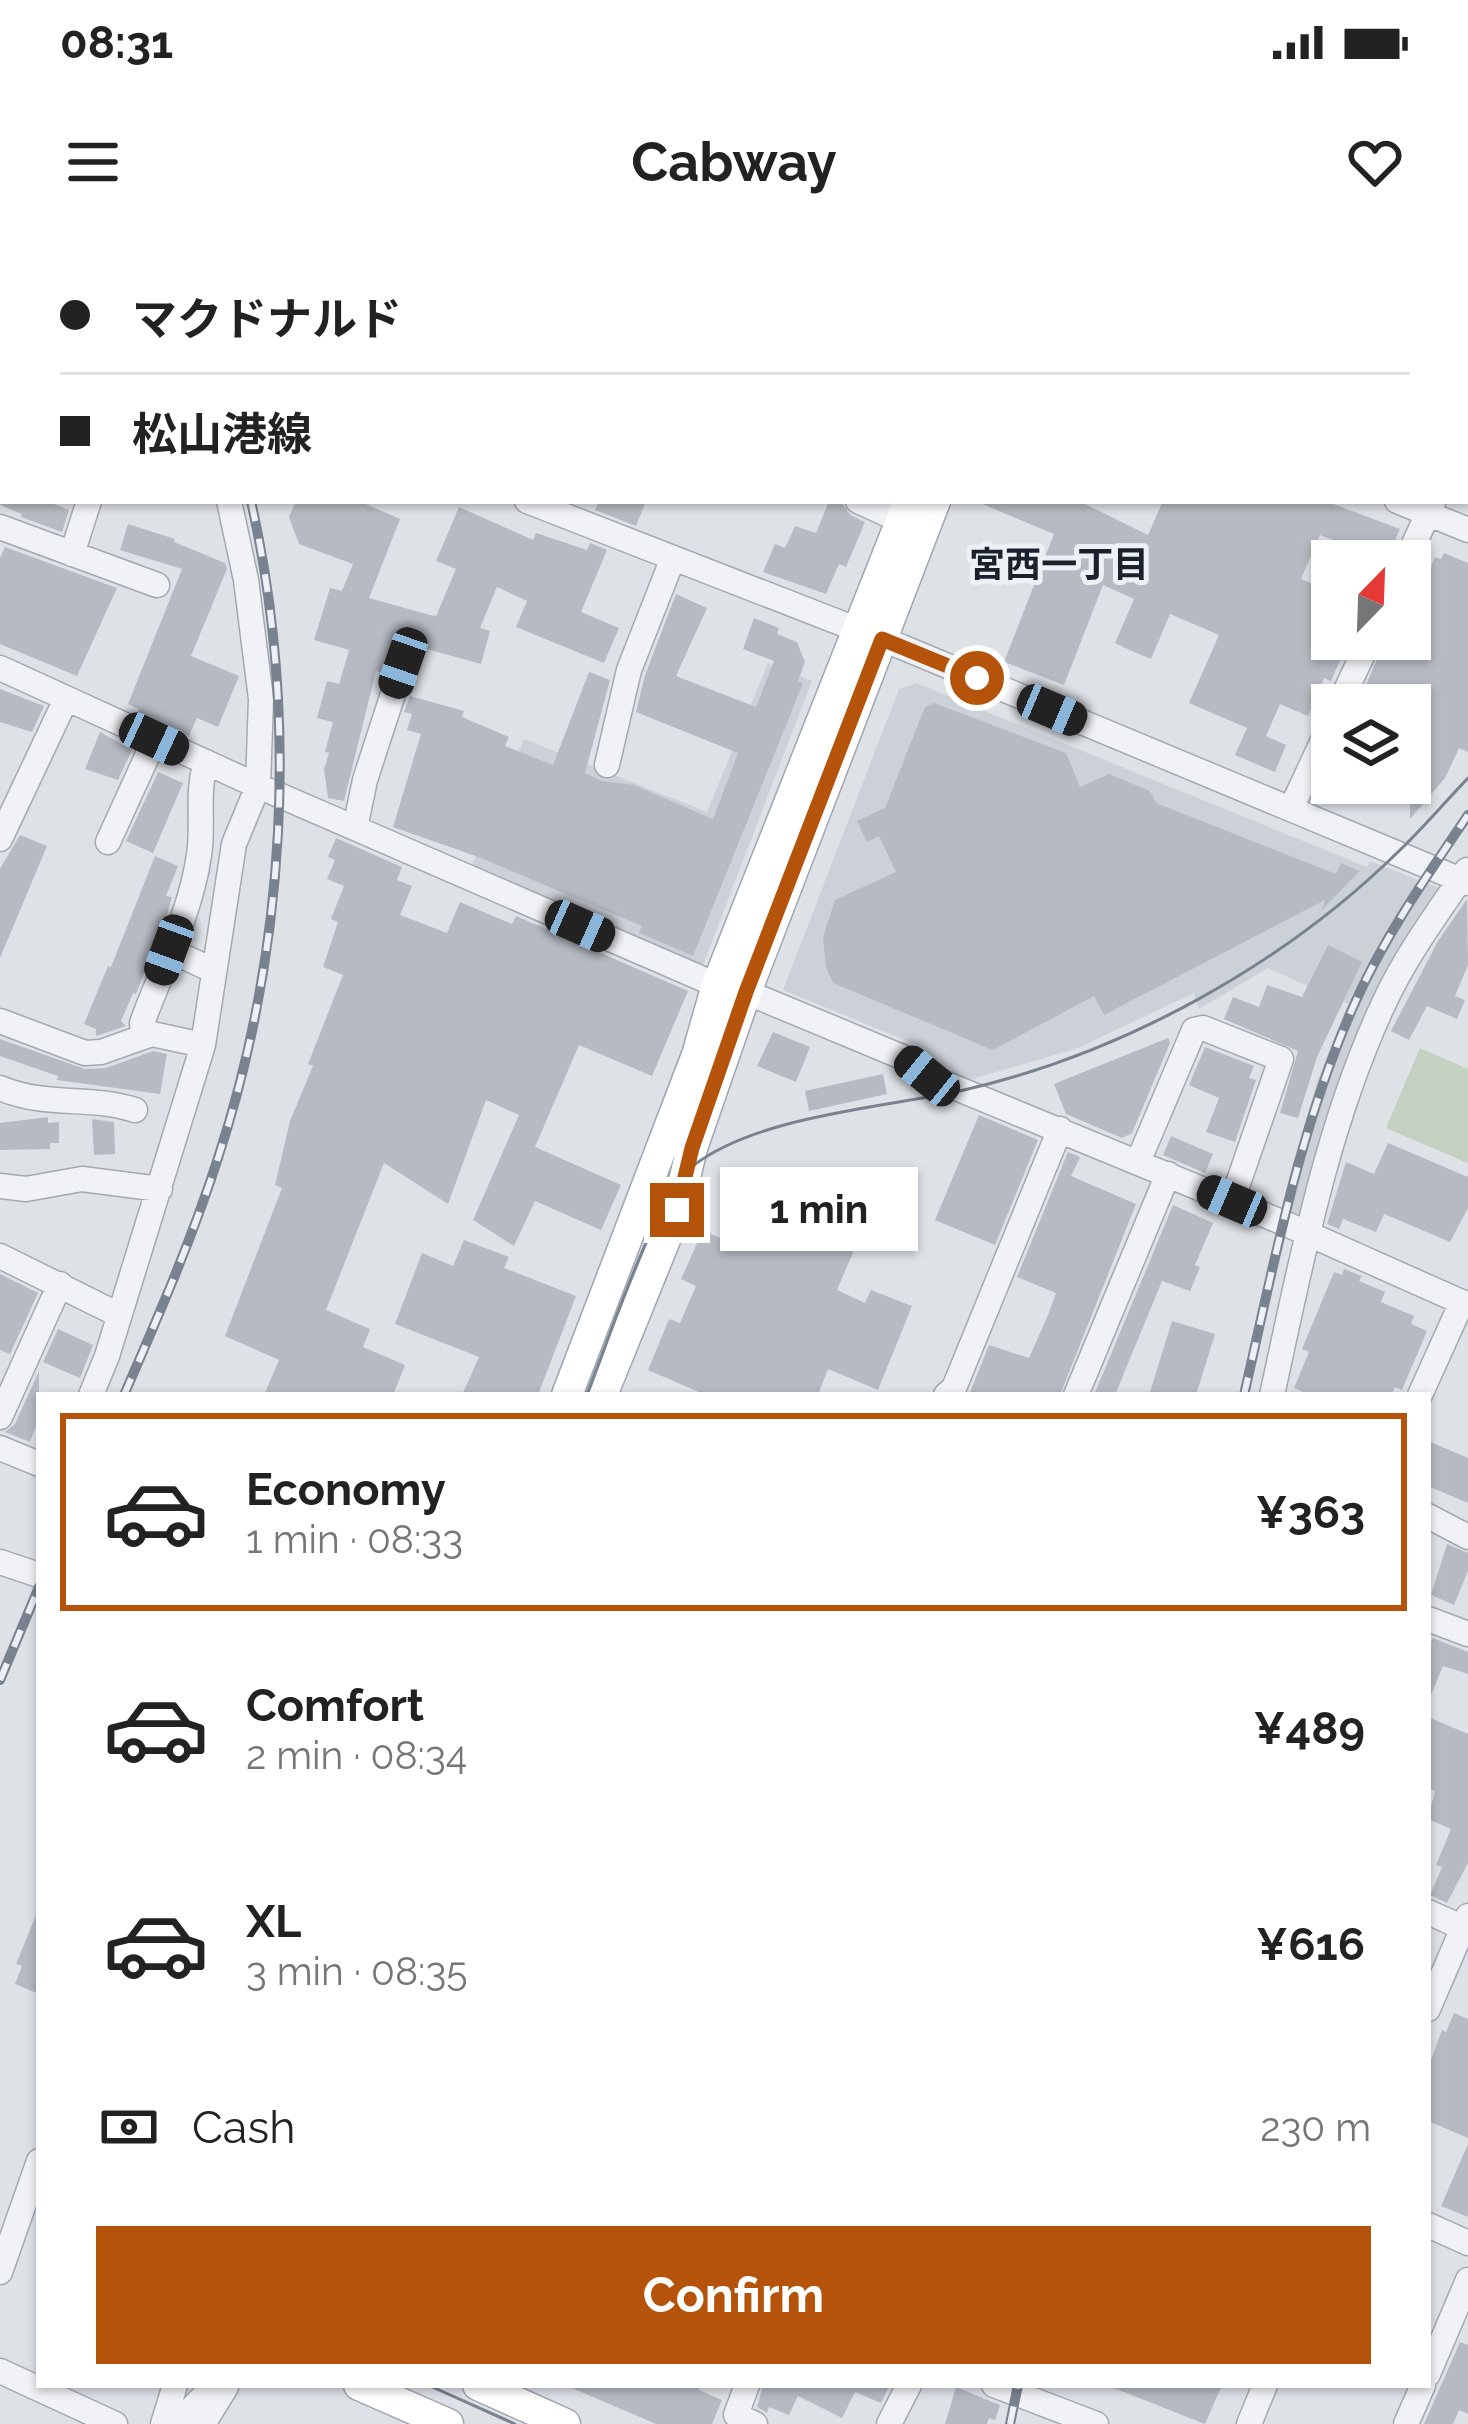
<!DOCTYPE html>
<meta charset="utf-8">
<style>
:root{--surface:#fff;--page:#f6f6f6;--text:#222;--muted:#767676;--line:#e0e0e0;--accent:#b45309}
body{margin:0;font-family:Raleway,"Noto Sans JP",sans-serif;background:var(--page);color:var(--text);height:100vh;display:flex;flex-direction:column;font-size:45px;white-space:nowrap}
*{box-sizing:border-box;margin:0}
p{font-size:39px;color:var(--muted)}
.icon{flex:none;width:66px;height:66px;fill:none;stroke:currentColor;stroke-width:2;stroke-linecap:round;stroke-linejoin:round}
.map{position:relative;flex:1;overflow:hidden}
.side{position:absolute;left:36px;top:1152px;width:1395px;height:996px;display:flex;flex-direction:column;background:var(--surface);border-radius:0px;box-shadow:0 3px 9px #0004}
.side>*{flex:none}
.guide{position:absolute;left:0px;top:0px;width:1470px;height:264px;box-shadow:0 3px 9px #0004;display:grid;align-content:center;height:264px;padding:0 60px;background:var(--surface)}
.needle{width:78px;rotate:23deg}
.buttons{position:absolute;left:1311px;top:300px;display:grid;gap:24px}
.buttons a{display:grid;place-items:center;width:120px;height:120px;border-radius:0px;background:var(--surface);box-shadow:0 3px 9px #0004;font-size:60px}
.end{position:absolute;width:54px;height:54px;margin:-27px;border:15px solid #b45309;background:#fff;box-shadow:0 0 0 6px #fff}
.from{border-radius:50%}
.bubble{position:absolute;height:84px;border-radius:0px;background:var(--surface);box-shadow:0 3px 9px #0004;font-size:39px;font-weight:700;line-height:84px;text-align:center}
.car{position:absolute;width:36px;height:72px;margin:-36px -18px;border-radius:15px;box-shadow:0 0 9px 3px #0007;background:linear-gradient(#222 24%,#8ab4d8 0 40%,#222 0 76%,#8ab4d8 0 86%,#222 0)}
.guide b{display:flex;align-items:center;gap:42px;height:114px;font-size:45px}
.guide b+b{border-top:3px solid var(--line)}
.guide i{width:30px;height:30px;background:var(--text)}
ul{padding:21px 0 0;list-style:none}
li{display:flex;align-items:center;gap:36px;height:198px;margin:0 24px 18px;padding:0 36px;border:6px solid transparent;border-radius:0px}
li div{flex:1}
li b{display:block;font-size:45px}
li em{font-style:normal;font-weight:700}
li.on{border-color:var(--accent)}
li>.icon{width:108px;height:108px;stroke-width:1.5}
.pay{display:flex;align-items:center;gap:30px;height:132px;padding:0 60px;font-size:45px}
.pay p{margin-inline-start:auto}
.primary-button{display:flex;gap:24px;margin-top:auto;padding:24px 60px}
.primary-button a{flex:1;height:138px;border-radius:0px;background:var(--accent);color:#fff;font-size:48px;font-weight:700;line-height:138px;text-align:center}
.status{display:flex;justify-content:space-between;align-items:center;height:84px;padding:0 60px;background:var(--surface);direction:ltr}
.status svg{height:33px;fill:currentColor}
header{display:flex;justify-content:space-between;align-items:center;height:156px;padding:0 60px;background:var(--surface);font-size:54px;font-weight:700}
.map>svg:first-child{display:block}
.built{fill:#ccd1d8}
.green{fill:#c4d0c0}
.building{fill:#b6bbc3}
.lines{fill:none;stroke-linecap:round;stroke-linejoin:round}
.minor-casing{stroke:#a4a9b1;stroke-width:27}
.major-casing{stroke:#9ea6b2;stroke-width:33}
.minor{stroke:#f0f2f5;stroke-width:24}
.major{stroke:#fff;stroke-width:30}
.tram{stroke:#79828f;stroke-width:3}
.rail-casing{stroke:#79828f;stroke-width:10}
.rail{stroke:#edf0f4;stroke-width:6;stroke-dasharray:18;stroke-linecap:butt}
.route{stroke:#b45309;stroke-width:15}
.labels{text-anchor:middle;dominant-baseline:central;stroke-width:10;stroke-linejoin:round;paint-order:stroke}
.neighbourhood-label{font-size:36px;font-weight:bold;fill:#1a212d;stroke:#edf0f4}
</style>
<div class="status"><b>08:31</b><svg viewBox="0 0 49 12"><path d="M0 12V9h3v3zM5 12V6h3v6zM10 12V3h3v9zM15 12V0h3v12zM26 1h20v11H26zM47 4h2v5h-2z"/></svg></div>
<header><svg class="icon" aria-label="menu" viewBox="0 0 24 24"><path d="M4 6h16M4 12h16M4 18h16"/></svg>Cabway<svg class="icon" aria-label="heart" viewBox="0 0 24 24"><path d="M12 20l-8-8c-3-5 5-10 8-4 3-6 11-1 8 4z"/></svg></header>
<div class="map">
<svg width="1468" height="2184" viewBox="0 0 1468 2184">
<rect width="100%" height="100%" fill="#dee2e7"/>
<path class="built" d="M768 423 812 441 701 730 470 630 524 499 707 572Z
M916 443 1367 627 1370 621 1444 650 1387 759 1305 992 1278 980 1318 839 1348 764 1268 728 1199 769 1194 753 1078 808 962 842 932 829 917 805 783 750 899 449Z"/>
<path class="green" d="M1420 808 1468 829V923L1386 888Z"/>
<path class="building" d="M0 261H46L69 270 62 292 21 277 22 274 0 265Z
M296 261H359L400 279 369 358 430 375 436 376 456 329 436 321 459 267 533 300 536 293 587 310 590 303 607 310 581 372 619 388 604 423 516 387 527 361 497 347 480 388 490 391 481 424 398 401 382 433 376 431 344 561 328 558 324 529 329 513 325 512 333 482 317 478 327 441 339 444 349 410 314 400 330 348 342 351 353 324 299 304 289 277Z
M599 261H646L636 286 595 270Z
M829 261 842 263 850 275 865 282 846 327 839 324 826 354 763 332 775 304 785 308 795 286 816 293Z
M975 261H1079L1148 295 1163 261H1325L1400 289 1386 321 1320 295 1301 339 1332 352V399H1345L1338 414 1342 416 1331 441 1324 438 1308 476 1280 464 1266 496 1286 505 1275 532 1235 515 1247 488 1189 463 1219 395 1170 374 1151 419 1134 412 1115 403 1134 359 1103 345 1064 445 1004 422 1054 294Z
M128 284 175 299 174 302 225 323 227 329 191 416 239 436 218 487 197 478 189 496 137 472 139 469 128 464 182 329 120 310Z
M5 307 117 348 77 436 0 404V318Z
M1444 313 1468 323V512L1459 508 1445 538 1410 579V557L1377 543H1410V465H1357L1386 399H1410V376L1435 317 1441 319Z
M676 354 707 368 676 436 756 467 774 421 743 409 754 378 779 388 777 394 797 402 805 422 798 441 803 443 693 716 639 693 642 686 481 618 393 587 421 494 407 490 412 474 404 472 410 456 464 471 462 477 509 497 505 506 553 525 589 432 610 440 585 533 602 541 634 545 713 579 738 513 636 472 645 435Z
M0 449 44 466 32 492 0 482Z
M934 463 1066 513 1080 547 1109 534 1150 551 1156 563 1336 634 1341 623 1360 631 1321 671 1325 660 1104 775 1094 756 993 810 833 743 826 727 823 697 835 660 896 632 879 596 867 602 857 581 885 568 925 467Z
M100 492 132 510 118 540 85 529Z
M158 532 183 543 153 613 126 601Z
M20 595 47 606 0 718V629Z
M336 598 402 627 397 640 412 646 400 675 447 693 460 662 512 684 516 676 688 751 652 836 579 805 535 907 621 945 601 990 535 961 514 1006 473 980 519 875 486 860 448 964 384 923 326 1070 370 1089 363 1107 405 1125 393 1155H264L279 1120 225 1096 282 948 275 945 290 881 313 826 308 824 343 735 323 727 338 682 331 679 344 646 327 639 335 620 328 617Z
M155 616 178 626 166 656 172 657 167 674 136 754 133 753 121 781 126 786 96 796V789L84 784 108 726 111 727Z
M1467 659 1468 725 1455 756 1465 760 1457 779 1427 766 1409 800 1391 791 1438 701Z
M1328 705 1362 722 1317 817 1298 878 1280 873 1298 811 1224 779 1233 757 1259 767 1267 745 1302 757Z
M773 792 810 807 796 842 757 826Z
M1168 798 1170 803 1132 893 1122 898 1066 874 1054 844Z
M0 799 85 829 106 828 153 811 167 814 160 854 57 840 58 836 0 816Z
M1205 807 1254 826 1249 838 1256 840 1235 902 1206 892 1219 858 1189 845Z
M883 834 887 854 809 871 805 851Z
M979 875 1038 900 995 1005 935 980Z
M48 877V883L59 882V903H50V909L0 910V883Z
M92 879 114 882 115 914 94 915Z
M1171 896 1213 914 1205 933 1163 915Z
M1388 903 1468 937V968L1450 1002 1384 974 1376 992 1343 979 1339 989 1327 984 1346 922 1374 934Z
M1068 912 1080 917 1071 936 1136 964 1060 1155H969L989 1105 1029 1118 1048 1075 1056 1053 1017 1037Z
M869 948 895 959 877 1000 851 989Z
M763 955 860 996 837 1050 865 1063 871 1050 912 1066 878 1150 828 1129 818 1155H706L648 1130 669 1079 680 1083 696 1046 681 1039 703 990 741 1008Z
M1173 965 1213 983 1195 1025 1200 1027 1194 1042 1190 1051 1162 1041 1115 1155H1094Z
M464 1000 509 1017 504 1028 576 1056 538 1155H462L479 1117 395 1084 422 1013 453 1026Z
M1344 1029 1362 1036 1359 1041 1385 1052 1381 1062 1414 1076 1411 1084 1427 1091 1402 1150 1395 1147 1391 1155H1310L1294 1148 1309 1112 1302 1109 1334 1032 1342 1035Z
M0 1034 38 1053 10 1114 0 1110Z
M1172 1081 1215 1094 1196 1155H1149Z
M58 1089 93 1105 80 1138 43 1122Z
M39 1131V1179L30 1202 5 1192 15 1184Z
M1428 1201 1468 1218V1263L1428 1246Z
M1447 1304 1468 1313V1331L1454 1365 1431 1355Z
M1433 1398 1468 1412V1434L1443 1426 1428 1462V1409Z
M1428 1477 1468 1494V1623L1447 1663 1430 1655 1442 1627 1436 1625 1451 1589 1428 1579 1435 1551 1428 1548Z
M39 1668V1754L15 1744 22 1726 16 1724Z
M1454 1773 1468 1779V1898L1428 1881V1828L1442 1790 1446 1792Z
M1468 1904V1977L1441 1966Z
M1460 2102 1468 2105V2174L1459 2170 1453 2184H1424Z
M565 2145H702L699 2150 722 2160 712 2184H656Z
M763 2145H890L881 2163 855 2152 842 2178 798 2156 789 2175 769 2167 767 2173 757 2167Z
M1106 2145H1222L1205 2184Z
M956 2147 1000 2165 995 2180 989 2178 987 2184H945Z"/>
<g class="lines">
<defs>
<path id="minor" d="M147 0 149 3
M306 0 312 3
M1381 0 1388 3
M329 3 331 0
M472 3 473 0
M1467 37 1468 38
M0 57 3 58
M1467 181 1468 179
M0 225 3 226
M527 261 902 407 1468 643
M858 261 902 281
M1397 261 1468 290
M0 287 157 345
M72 314 89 261
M1406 321 1433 263
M0 428 258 546 705 740 746 752 907 819 927 836 1284 983 1468 1065
M1339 465 1370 399
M607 525 629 430 673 318
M1291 569 1332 481
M355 588 365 540 403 423
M0 599 66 459
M108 602 155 499
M169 710 206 727
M0 781 85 813 101 812 152 794 203 805
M143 797 142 783C162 729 191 672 199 615 204 584 196 553 206 522
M0 848C48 868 89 855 135 870
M1138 922 1194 790 1203 788 1281 819 1232 961
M0 946 26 949 82 939 160 949
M0 1016 119 1075
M91 1155 107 1116 203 805 234 604 258 546 261 459 246 340 229 261
M946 1155 954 1148 1060 889
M1076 1155 1168 934
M1272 1155C1301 1023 1326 887 1384 763 1405 717 1438 672 1467 630
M1420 1155 1462 1062
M0 1177 60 1044
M0 1208 39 1224
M1428 1276 1468 1297
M0 1322 39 1335
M1428 1379 1468 1394
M1428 1672 1468 1690
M1428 1769 1468 1676
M1428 1985 1468 2003
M0 2032 39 1921
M0 2131 115 2184
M1428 2134 1468 2040
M747 2145 736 2175 755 2184
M994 2145 1096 2184
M163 2184 175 2145
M176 2184 215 2145
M203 2184 226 2147
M889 2184 909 2145
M1249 2184 1265 2145
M1406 2184 1423 2145"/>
<path id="major" d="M1010 3 1012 0
M1037 3 1038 0
M567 1155 697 815 717 745 909 261
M602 1155 677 970 692 908 746 752 935 261
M359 2145 448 2184
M478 2145 565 2184"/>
</defs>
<use href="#minor" class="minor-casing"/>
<use href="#major" class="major-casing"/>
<use href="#minor" class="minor"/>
<use href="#major" class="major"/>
<path class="tram" d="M587 1155C607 1105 656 953 694 925 761 875 883 868 964 850 1124 813 1283 725 1399 611 1423 588 1445 562 1468 538
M428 2145 515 2184"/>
<defs>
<path id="rail" d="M166 0 167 3
M124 1155C158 1077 192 999 218 918 286 709 299 476 251 261
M1244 1155C1274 1024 1299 888 1354 765 1384 697 1427 636 1468 575
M0 1440 39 1347
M1010 2184 1018 2145"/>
</defs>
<use href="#rail" class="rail-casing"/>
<use href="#rail" class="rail"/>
</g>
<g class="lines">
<path class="route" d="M677 970 692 908 746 752 882 399 977 438"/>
</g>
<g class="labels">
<g class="neighbourhood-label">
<text x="1059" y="324">宮西一丁目</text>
</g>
</g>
</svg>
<div class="buttons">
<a><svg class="needle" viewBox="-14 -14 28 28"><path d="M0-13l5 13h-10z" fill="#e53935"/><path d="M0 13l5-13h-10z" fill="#767676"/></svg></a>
<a><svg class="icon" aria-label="layers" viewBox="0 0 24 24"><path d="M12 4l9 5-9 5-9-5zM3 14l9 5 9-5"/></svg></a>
</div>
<i class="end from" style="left:977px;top:438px"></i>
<i class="end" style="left:677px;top:970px"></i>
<div class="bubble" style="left:720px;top:927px;width:198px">1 min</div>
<i class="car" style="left:403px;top:423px;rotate:199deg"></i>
<i class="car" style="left:1052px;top:470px;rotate:113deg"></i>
<i class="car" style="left:154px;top:499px;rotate:115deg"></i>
<i class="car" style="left:580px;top:686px;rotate:114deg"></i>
<i class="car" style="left:169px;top:710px;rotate:200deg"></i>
<i class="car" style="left:927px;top:836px;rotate:309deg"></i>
<i class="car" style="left:1232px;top:961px;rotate:293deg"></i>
<div class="guide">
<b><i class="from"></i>マクドナルド</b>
<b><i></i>松山港線</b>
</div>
<section class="side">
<ul>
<li class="on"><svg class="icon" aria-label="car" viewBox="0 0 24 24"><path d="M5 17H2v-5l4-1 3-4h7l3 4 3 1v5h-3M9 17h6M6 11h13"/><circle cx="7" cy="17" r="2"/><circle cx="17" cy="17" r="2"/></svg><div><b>Economy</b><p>1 min · 08:33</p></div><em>¥363</em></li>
<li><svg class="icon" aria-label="car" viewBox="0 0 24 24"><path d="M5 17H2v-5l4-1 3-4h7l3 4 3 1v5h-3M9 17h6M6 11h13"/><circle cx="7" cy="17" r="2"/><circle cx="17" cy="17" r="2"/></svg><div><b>Comfort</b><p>2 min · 08:34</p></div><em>¥489</em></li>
<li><svg class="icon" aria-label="car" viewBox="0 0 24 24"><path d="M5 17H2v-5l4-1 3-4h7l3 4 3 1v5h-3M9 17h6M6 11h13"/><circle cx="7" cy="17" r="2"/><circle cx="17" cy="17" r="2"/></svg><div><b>XL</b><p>3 min · 08:35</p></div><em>¥616</em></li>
</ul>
<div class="pay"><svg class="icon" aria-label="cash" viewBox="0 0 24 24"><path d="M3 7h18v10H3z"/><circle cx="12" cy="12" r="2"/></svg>Cash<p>230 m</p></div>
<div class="primary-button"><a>Confirm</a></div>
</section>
</div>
